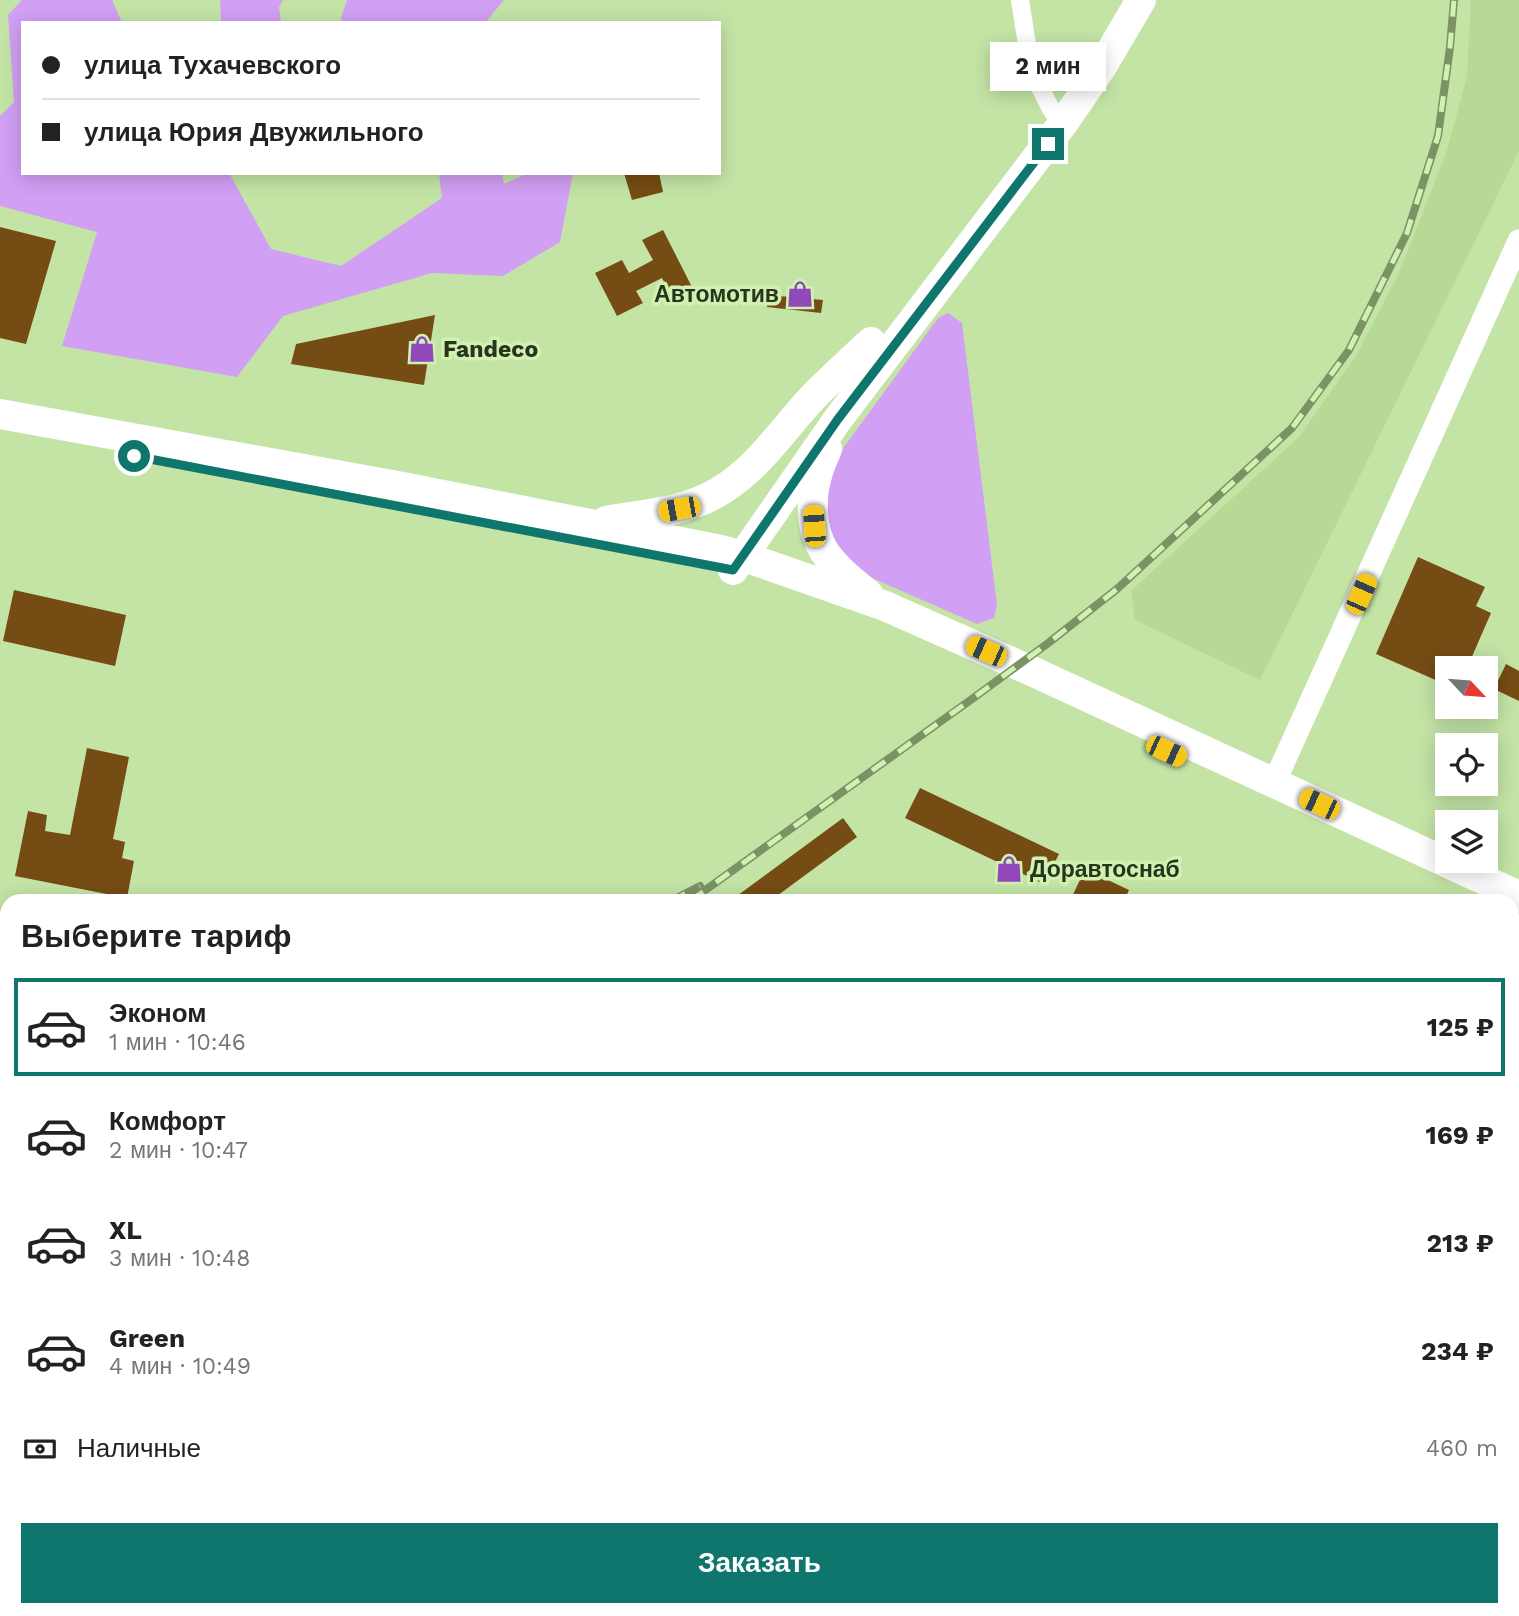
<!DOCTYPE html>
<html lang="ru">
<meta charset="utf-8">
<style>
:root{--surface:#fff;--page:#f6f6f6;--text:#222;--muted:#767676;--line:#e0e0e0;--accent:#0f766e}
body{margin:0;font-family:"Work Sans",sans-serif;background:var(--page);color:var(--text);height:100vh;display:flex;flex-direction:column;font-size:26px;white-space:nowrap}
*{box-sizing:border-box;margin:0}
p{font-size:23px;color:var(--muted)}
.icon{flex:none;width:38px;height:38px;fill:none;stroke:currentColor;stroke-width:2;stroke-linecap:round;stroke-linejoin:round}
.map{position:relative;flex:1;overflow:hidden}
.side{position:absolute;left:0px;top:894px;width:1519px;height:723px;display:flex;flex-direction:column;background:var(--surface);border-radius:21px 21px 0 0;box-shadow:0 4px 18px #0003}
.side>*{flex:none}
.guide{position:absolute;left:21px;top:21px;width:700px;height:154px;border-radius:0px;box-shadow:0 4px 18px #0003;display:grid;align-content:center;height:154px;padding:0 21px;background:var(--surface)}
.needle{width:46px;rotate:116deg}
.fabs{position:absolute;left:1435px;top:656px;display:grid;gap:14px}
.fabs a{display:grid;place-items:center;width:63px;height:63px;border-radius:0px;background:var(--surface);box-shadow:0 4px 18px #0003;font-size:35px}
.end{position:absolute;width:32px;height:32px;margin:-16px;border:9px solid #0f766e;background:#fff;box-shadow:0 0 0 4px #fff}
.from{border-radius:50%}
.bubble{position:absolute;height:49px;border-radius:0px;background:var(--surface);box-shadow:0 4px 18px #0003;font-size:23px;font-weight:700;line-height:49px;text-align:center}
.car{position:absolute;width:21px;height:42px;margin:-21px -10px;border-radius:9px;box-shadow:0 0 5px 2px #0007;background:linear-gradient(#f5c518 24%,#345 0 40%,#f5c518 0 76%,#345 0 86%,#f5c518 0)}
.guide b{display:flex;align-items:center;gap:24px;height:66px;font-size:26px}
.guide b+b{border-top:2px solid var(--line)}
.guide i{width:18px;height:18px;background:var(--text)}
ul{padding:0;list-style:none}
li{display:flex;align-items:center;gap:21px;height:98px;margin:0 14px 10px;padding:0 7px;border:4px solid transparent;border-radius:0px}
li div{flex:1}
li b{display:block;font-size:26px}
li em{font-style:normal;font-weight:700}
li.active{border-color:var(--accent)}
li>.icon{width:63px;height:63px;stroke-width:1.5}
h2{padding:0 21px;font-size:32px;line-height:84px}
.pay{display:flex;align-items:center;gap:18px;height:77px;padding:0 21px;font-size:26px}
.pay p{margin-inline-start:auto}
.action{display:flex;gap:14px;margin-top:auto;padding:14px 21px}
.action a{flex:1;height:80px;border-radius:0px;background:var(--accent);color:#fff;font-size:28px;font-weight:700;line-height:80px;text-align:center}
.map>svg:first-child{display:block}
.built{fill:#b6d996}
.green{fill:#d19ff4}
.building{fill:#754c13}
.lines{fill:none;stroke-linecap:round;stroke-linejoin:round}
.minor{stroke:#fff;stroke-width:18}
.tertiary{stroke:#fff;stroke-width:23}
.primary{stroke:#fff;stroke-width:30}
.rail-casing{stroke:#7b9265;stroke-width:8}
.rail{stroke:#d1f1b3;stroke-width:5;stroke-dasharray:16;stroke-linecap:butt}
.route{stroke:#0f766e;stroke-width:9}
.labels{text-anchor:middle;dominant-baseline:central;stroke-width:7;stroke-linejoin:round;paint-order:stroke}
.poi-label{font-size:23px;font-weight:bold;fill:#28351c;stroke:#d1f1b3;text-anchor:start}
</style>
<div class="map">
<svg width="1519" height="1616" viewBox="0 0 1519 1616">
<rect width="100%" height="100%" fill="#c4e4a6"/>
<path class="built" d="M1471 0H1519V151L1260 680 1135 620 1131 591 1299 437 1357 354 1400 271 1446 153 1467 77Z"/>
<path class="green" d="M22 0H112L122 23H23V173H229L271 249 341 266 442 198 439 173H502L504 184 528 173H573L560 242 503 276 432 273 283 316 237 377 62 346 97 232 0 206V116L14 102 8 15Z
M220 0H283L279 7 281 23H221Z
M347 0H504L485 23H342L341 18Z
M948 313 962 323 997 605 994 618 977 624 847 567 832 545 828 518V485L844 447 938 318Z"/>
<path class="building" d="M624 173H659L663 192 632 200Z
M0 227 56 241 26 344 0 338Z
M663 230 693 289 673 299 662 278 636 291 643 303 617 316 595 273 622 260 629 273 653 260 642 240Z
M768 295 823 300 821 313 767 307Z
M435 315 424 385 291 364 296 344Z
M1418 557 1485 587 1476 606 1491 613 1467 668H1447V685L1376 654Z
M14 590 126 615 115 666 3 641Z
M1506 664 1519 671V701L1494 689Z
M87 748 129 757 113 839 125 842 122 858 134 861 127 898 15 876 28 811 47 815 45 831 70 835Z
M920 788 1059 854 1044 884 905 818Z
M843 818 857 837 770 901H730Z
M1085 869 1129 890 1124 901H1070Z"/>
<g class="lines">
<path class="minor" d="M1020 0 1031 70 1052 111 1064 122"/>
<path class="tertiary" d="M1274 783 1519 241"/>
<path class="primary" d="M0 414 403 487 721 550 742 556 885 606 1036 673 1519 896
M827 449C823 458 819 467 817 476 810 499 811 530 824 551 834 567 853 582 868 594
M606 521C639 515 674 513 705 499 755 476 780 431 817 393 834 376 853 359 871 342
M733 570 838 419 1064 122 1101 68 1141 0"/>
<defs>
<path id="rail" d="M671 901 700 886
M690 901 972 699 1047 644 1117 589 1292 428 1349 350 1407 233 1438 136 1450 47 1454 0
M0 982 7 983
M0 1298 7 1296
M0 1342 7 1339
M0 1405 7 1400
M0 1419 7 1414"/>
</defs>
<use href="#rail" class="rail-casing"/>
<use href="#rail" class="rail"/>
</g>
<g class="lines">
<path class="route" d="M134 456 733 570 838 419 1048 144"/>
</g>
<defs>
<symbol id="shop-bare" viewBox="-9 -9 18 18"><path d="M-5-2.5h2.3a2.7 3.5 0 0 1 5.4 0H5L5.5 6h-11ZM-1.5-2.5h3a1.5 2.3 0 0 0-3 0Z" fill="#9048bb" stroke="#d1f1b3" stroke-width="2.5" paint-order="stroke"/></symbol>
</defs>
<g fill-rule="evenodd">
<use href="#shop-bare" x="781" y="275" width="38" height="38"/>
<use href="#shop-bare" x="403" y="330" width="38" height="38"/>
<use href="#shop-bare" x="990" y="850" width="38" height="38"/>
</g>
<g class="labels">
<g class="poi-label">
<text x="779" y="294" text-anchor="end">Автомотив</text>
<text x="443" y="349">Fandeco</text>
<text x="1030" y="869">Доравтоснаб</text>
</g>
</g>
</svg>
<div class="fabs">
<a><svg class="needle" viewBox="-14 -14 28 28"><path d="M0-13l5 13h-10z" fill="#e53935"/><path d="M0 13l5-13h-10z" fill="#767676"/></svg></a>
<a><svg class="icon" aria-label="locate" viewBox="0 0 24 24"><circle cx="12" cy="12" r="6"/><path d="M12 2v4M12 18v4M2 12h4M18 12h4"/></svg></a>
<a><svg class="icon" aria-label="layers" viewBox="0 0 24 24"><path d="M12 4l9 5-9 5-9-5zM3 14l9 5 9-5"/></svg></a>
</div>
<i class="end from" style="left:134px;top:456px"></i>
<i class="end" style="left:1048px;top:144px"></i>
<div class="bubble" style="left:990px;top:42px;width:116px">2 мин</div>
<i class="car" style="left:679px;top:509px;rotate:260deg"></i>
<i class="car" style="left:814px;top:526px;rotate:356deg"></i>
<i class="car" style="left:1361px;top:594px;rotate:24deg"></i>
<i class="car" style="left:986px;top:651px;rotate:294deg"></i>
<i class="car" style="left:1166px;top:751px;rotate:115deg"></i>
<i class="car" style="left:1319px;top:804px;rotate:295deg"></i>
<div class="guide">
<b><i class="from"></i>улица Тухачевского</b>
<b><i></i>улица Юрия Двужильного</b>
</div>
<section class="side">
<h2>Выберите тариф</h2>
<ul>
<li class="active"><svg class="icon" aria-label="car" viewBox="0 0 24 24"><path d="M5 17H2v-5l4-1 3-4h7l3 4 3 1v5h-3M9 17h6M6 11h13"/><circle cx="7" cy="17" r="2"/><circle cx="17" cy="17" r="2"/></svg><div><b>Эконом</b><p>1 мин · 10:46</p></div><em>125 ₽</em></li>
<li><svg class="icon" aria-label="car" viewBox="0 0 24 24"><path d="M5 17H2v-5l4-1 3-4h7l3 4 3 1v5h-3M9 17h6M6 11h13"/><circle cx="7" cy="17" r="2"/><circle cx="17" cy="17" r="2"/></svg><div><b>Комфорт</b><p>2 мин · 10:47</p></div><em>169 ₽</em></li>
<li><svg class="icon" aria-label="car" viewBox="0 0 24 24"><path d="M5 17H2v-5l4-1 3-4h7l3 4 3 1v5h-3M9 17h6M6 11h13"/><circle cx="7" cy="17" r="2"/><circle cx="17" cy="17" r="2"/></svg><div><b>XL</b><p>3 мин · 10:48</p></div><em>213 ₽</em></li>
<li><svg class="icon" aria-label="car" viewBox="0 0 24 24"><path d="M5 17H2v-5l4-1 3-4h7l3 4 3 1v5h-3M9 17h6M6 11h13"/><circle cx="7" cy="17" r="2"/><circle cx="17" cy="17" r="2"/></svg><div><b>Green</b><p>4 мин · 10:49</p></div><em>234 ₽</em></li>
</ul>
<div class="pay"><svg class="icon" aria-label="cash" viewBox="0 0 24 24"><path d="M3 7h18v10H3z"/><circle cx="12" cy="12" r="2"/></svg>Наличные<p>460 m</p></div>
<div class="action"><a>Заказать</a></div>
</section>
</div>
